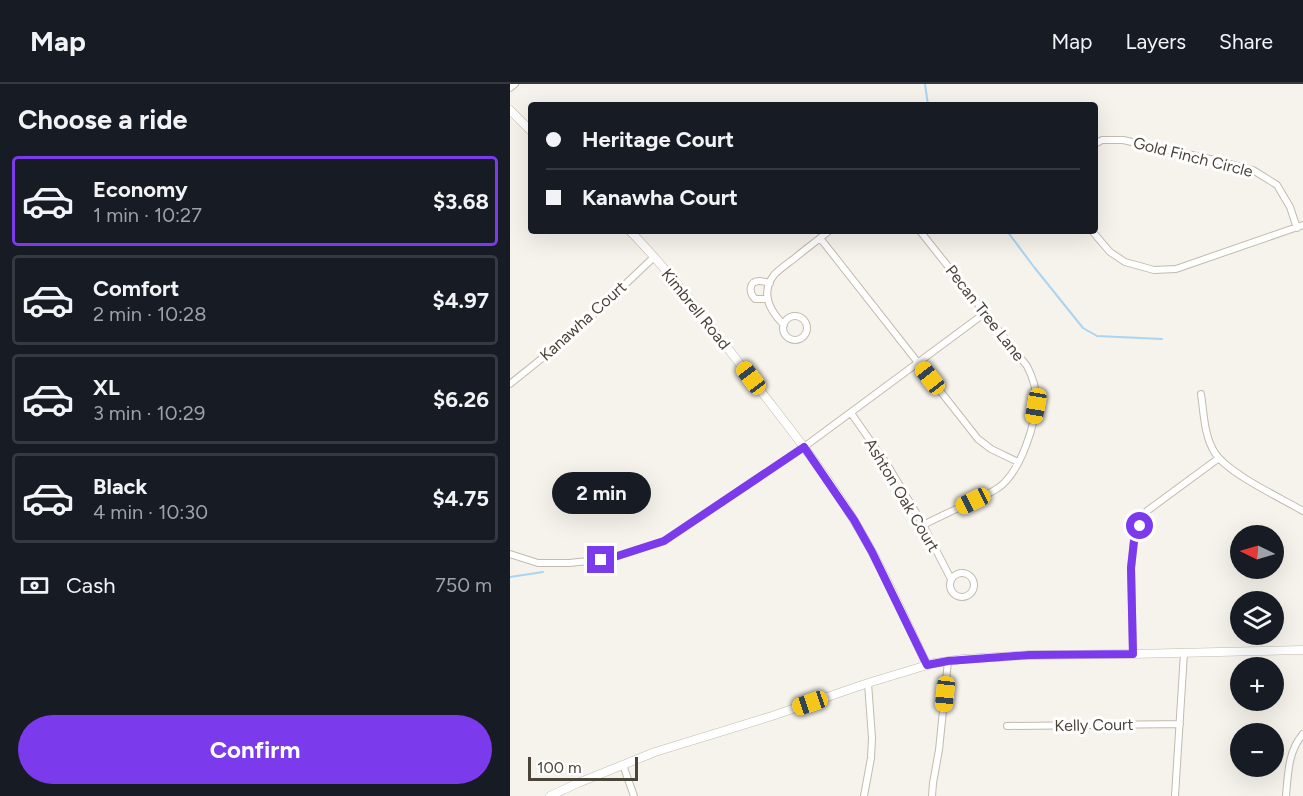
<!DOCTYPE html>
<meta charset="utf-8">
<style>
:root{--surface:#171b24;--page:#20242c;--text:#f1f3f6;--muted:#9ea1a6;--line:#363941;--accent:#7c3aed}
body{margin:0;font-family:Figtree,sans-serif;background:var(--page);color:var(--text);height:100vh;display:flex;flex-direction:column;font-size:22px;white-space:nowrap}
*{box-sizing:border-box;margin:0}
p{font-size:20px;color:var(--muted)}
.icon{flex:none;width:33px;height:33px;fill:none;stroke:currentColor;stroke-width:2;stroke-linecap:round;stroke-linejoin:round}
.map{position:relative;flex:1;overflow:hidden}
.sheet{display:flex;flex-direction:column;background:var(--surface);width:510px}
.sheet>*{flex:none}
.top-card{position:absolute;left:18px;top:18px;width:570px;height:132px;border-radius:6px;box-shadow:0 6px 24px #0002;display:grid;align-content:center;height:132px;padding:0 18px;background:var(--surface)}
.needle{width:39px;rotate:275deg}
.tools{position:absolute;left:720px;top:441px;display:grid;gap:12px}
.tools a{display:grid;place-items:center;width:54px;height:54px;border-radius:50%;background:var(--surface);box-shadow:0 6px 24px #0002;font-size:30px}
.scale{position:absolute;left:18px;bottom:15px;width:110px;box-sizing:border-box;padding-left:6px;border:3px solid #4b4439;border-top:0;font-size:16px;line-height:21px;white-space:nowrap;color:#4b4439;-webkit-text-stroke:4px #fff;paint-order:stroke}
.end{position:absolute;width:27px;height:27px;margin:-14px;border:8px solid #7c3aed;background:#fff;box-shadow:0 0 0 3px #fff}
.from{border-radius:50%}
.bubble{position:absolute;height:42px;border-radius:21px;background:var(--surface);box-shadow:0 6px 24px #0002;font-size:20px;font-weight:700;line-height:42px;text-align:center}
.car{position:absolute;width:18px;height:36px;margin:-18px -9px;border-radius:8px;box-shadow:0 0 4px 2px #0007;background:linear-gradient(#f5c518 24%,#345 0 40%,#f5c518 0 76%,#345 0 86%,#f5c518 0)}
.top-card b{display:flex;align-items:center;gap:21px;height:57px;font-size:22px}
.top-card b+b{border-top:2px solid var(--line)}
.top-card i{width:15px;height:15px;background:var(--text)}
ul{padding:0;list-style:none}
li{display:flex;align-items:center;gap:18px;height:90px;margin:0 12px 9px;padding:0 6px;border:3px solid var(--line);border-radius:6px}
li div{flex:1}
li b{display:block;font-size:22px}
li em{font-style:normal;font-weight:700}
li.selected{border-color:var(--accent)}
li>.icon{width:54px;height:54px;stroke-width:1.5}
h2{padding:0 18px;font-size:27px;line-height:72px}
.pay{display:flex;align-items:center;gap:15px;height:66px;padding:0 18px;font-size:22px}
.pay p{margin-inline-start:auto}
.primary-button{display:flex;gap:12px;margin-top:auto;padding:12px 18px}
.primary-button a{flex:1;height:69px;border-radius:36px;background:var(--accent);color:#fff;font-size:24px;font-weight:700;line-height:69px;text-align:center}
header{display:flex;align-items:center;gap:36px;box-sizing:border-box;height:84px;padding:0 30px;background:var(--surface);border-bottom:2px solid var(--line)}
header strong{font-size:28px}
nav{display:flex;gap:33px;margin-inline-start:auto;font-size:21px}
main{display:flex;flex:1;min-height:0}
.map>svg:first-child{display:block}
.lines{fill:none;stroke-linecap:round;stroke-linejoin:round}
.stream{stroke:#a9d4f2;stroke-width:2}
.minor-casing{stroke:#c2bbae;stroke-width:8}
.tertiary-casing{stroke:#c2bbae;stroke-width:9}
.minor{stroke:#fff;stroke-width:6}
.tertiary{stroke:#fff;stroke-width:8}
.route{stroke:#7c3aed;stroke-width:8}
.labels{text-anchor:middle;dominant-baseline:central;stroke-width:6;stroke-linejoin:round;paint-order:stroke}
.street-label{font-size:16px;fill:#4b4439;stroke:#fff}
</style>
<header>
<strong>Map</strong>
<nav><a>Map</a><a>Layers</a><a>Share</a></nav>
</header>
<main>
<section class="sheet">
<h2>Choose a ride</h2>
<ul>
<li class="selected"><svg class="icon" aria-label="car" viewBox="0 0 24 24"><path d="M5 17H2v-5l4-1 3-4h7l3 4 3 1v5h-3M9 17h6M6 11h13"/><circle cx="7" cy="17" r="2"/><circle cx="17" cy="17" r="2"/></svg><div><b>Economy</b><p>1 min · 10:27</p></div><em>$3.68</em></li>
<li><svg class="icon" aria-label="car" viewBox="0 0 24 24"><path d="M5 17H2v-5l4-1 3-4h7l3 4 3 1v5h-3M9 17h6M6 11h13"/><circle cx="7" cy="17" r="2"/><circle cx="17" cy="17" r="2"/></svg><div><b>Comfort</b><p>2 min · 10:28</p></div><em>$4.97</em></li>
<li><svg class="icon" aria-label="car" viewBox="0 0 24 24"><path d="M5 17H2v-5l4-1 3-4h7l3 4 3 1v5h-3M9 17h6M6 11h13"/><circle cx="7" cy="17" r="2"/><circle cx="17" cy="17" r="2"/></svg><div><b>XL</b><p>3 min · 10:29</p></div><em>$6.26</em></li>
<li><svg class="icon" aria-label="car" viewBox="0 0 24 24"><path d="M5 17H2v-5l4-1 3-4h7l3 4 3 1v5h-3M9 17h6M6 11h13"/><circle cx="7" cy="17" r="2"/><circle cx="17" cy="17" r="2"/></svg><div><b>Black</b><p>4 min · 10:30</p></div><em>$4.75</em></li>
</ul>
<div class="pay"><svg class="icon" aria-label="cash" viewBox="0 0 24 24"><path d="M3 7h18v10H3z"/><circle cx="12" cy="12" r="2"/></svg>Cash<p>750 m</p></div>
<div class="primary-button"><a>Confirm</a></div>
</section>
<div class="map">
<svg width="793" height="712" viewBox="0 0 793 712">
<rect width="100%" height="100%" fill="#f6f3ec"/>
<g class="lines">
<path class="stream" d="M415 0 418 21
M497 147 524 183 573 244 587 252 652 255
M0 493 33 488"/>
<defs>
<path id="minor" d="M0 4 5 0
M585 60 592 56H613L709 77 743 86 767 101 780 123 787 144
M410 147 517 282C522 292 526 302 526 313 527 339 510 389 488 404 479 410 469 414 459 419 444 426 429 433 413 441
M582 147 600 168 615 178 644 186 666 185 793 141
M310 154 468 355 481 365 508 378
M258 215H245C239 209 238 197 250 197 252 197 259 199 260 199
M273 244a12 12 0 1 1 24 0a12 12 0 1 1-24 0Z
M274 241C260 227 250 209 264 191 270 184 279 179 286 173 297 164 308 156 319 147
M0 300 66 247 144 173
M691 310C694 330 694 352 705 369 719 390 769 413 793 427
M341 329 378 382 411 437 441 495
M0 470 28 479H59L98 475 154 457 294 363 475 229
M440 501a12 12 0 1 1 24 0a12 12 0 1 1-24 0Z
M623 570 621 484 624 457 637 427 709 374
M497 642 670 640
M113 681 124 712
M354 712 361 674 362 654 358 599
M422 712 423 699 429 666 438 577
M665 712 674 569
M776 712C778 690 778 667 793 650"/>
<path id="tertiary" d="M0 26 21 47
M120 147C165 193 204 247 244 298 279 344 316 389 345 438 373 484 394 533 417 581
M40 712 68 699 145 668 262 632 358 599 424 579 453 575 519 571 623 570 793 566"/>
</defs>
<use href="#minor" class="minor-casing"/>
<use href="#tertiary" class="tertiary-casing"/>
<use href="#minor" class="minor"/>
<use href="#tertiary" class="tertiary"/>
</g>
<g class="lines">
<path class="route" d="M91 476 98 475 154 457 294 363 344 436 362 468 417 581 438 577 519 571 623 570 621 484 624 457 630 442"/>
</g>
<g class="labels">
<g class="street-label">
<text transform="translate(683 73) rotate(14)">Gold Finch Circle</text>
<text transform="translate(186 225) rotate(51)">Kimbrell Road</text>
<text transform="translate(475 229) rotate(52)">Pecan Tree Lane</text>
<text transform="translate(73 237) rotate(-42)">Kanawha Court</text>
<text transform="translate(392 411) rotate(59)">Ashton Oak Court</text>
<text transform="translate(584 641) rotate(-1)">Kelly Court</text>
</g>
</g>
</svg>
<div class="tools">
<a><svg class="needle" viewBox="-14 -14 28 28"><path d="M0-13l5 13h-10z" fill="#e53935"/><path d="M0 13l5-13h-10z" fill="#9ea1a6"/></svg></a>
<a><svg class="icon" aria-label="layers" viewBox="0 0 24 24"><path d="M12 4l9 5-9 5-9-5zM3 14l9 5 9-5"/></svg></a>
<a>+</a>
<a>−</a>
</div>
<div class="scale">100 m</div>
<i class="end from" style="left:630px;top:442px"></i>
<i class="end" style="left:91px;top:476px"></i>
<div class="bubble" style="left:42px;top:388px;width:99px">2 min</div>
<i class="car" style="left:241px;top:294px;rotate:323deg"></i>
<i class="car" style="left:420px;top:294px;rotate:322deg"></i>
<i class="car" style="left:526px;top:322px;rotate:190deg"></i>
<i class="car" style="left:463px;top:417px;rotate:244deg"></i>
<i class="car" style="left:435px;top:610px;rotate:186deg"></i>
<i class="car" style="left:300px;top:619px;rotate:251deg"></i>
<div class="top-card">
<b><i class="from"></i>Heritage Court</b>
<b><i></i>Kanawha Court</b>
</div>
</div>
</main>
